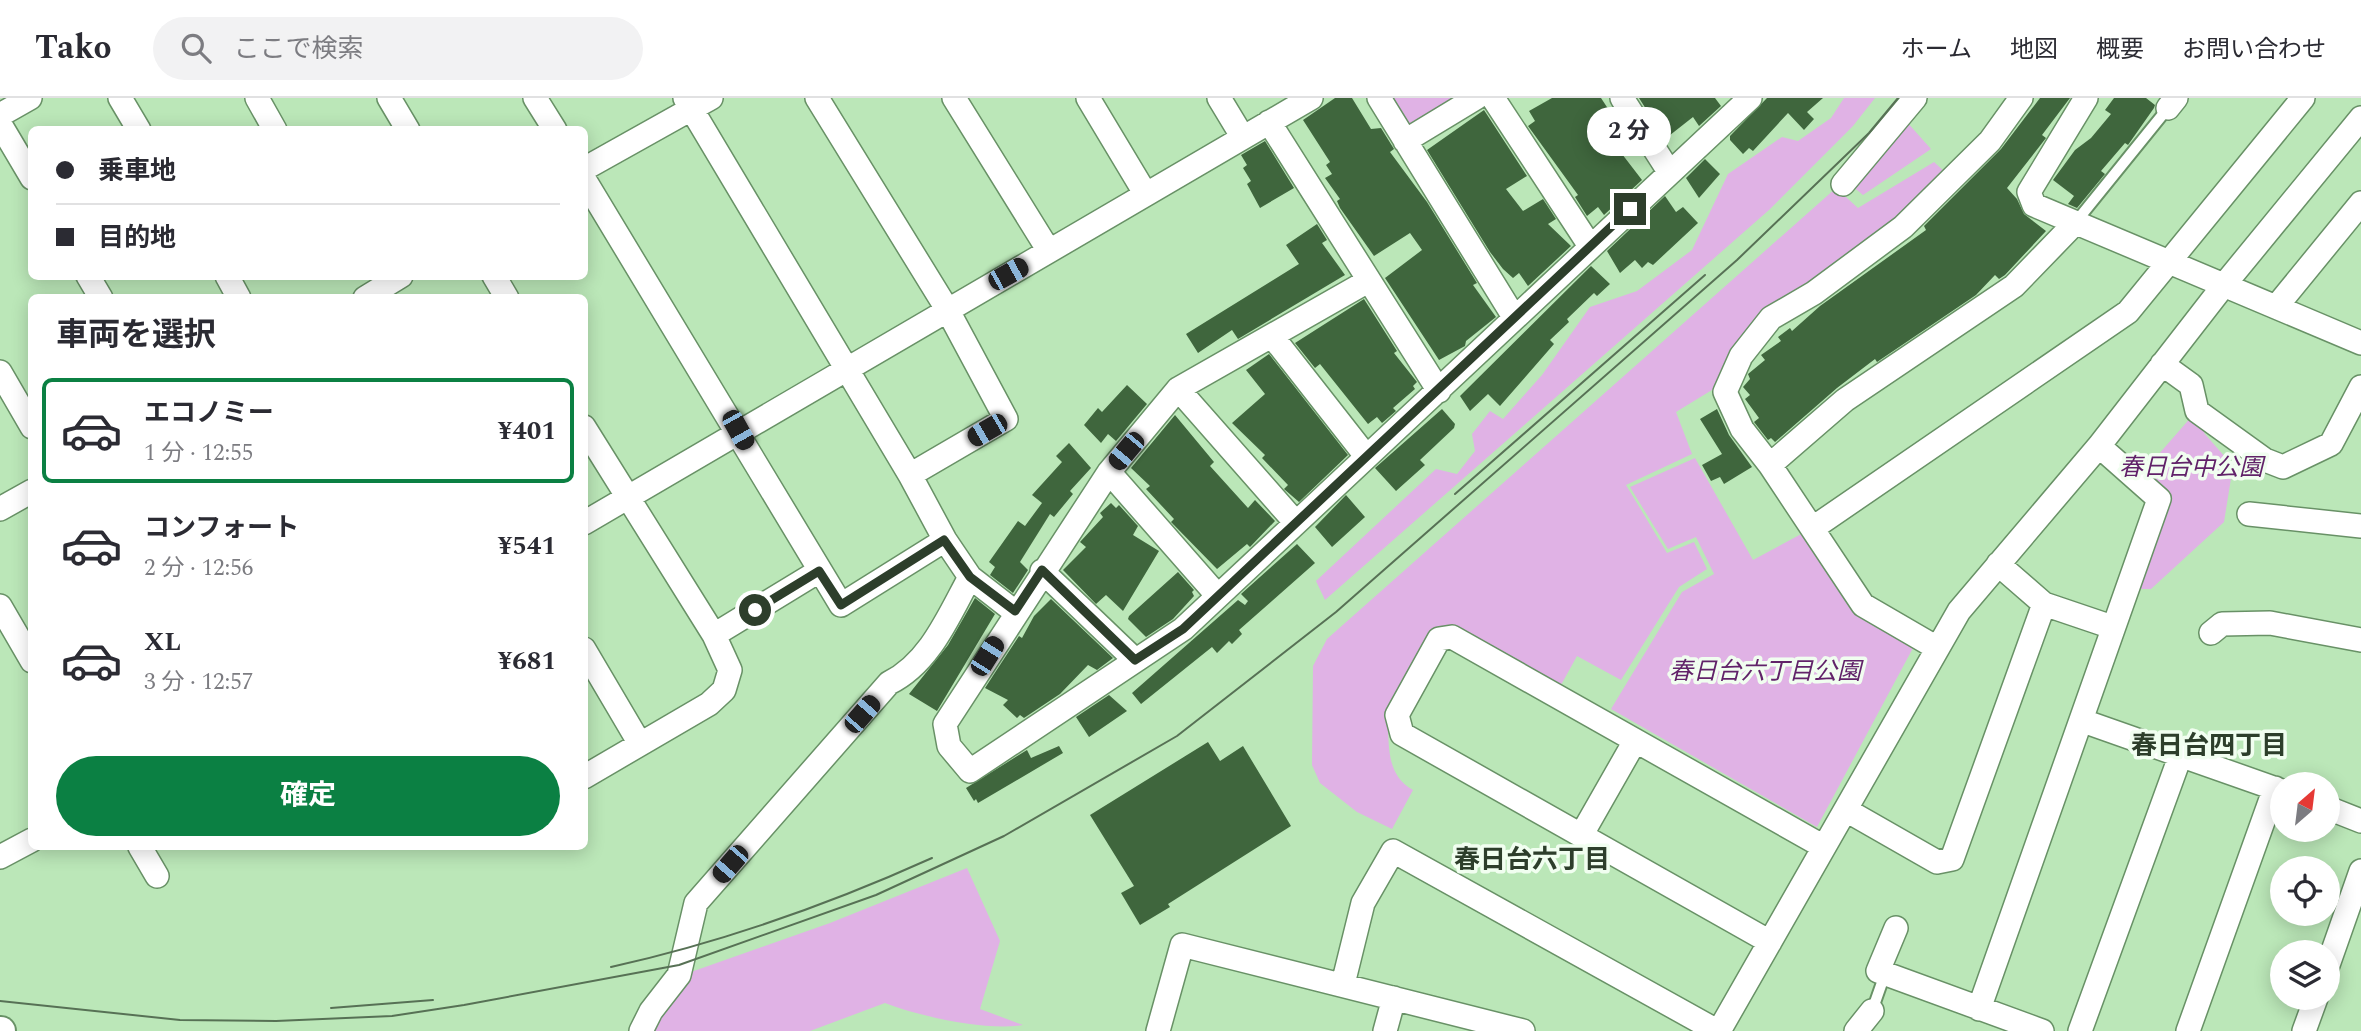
<!DOCTYPE html>
<html lang="ja">
<meta charset="utf-8">
<style>
:root{--surface:#fff;--page:#f2f2f3;--text:#2b2b33;--muted:#7c7c81;--line:#e1e1e2;--accent:#0b8043}
body{margin:0;font-family:Spectral,"Noto Sans JP",serif;background:var(--page);color:var(--text);height:100vh;display:flex;flex-direction:column;font-size:26px;white-space:nowrap}
*{box-sizing:border-box;margin:0}
p{font-size:23px;color:var(--muted)}
.icon{flex:none;width:38px;height:38px;fill:none;stroke:currentColor;stroke-width:2;stroke-linecap:round;stroke-linejoin:round}
.map{position:relative;flex:1;overflow:hidden}
.side{position:absolute;left:28px;top:196px;width:560px;height:556px;display:flex;flex-direction:column;background:var(--surface);border-radius:10px;box-shadow:0 4px 18px #0003}
.side>*{flex:none}
.hud{position:absolute;left:28px;top:28px;width:560px;height:154px;border-radius:10px;box-shadow:0 4px 18px #0003;display:grid;align-content:center;height:154px;padding:0 28px;background:var(--surface)}
.needle{width:46px;rotate:28deg}
.buttons{position:absolute;left:2270px;top:674px;display:grid;gap:14px}
.buttons a{display:grid;place-items:center;width:70px;height:70px;border-radius:50%;background:var(--surface);box-shadow:0 4px 18px #0003;font-size:35px}
.end{position:absolute;width:32px;height:32px;margin:-16px;border:9px solid #2d3e2b;background:#fff;box-shadow:0 0 0 4px #fff}
.from{border-radius:50%}
.bubble{position:absolute;height:49px;border-radius:24px;background:var(--surface);box-shadow:0 4px 18px #0003;font-size:23px;font-weight:700;line-height:49px;text-align:center}
.car{position:absolute;width:21px;height:42px;margin:-21px -10px;border-radius:9px;box-shadow:0 0 5px 2px #0007;background:linear-gradient(#222 24%,#8ab4d8 0 40%,#222 0 76%,#8ab4d8 0 86%,#222 0)}
.hud b{display:flex;align-items:center;gap:24px;height:66px;font-size:26px}
.hud b+b{border-top:2px solid var(--line)}
.hud i{width:18px;height:18px;background:var(--text)}
ul{padding:0;list-style:none}
li{display:flex;align-items:center;gap:21px;height:105px;margin:0 14px 10px;padding:0 14px;border:4px solid transparent;border-radius:10px}
li div{flex:1}
li b{display:block;font-size:26px}
li em{font-style:normal;font-weight:700}
li.active{border-color:var(--accent)}
li>.icon{width:63px;height:63px;stroke-width:1.5}
h2{padding:0 28px;font-size:32px;line-height:84px}
.cta{display:flex;gap:14px;margin-top:auto;padding:14px 28px}
.cta a{flex:1;height:80px;border-radius:42px;background:var(--accent);color:#fff;font-size:28px;font-weight:700;line-height:80px;text-align:center}
header{display:flex;align-items:center;gap:42px;box-sizing:border-box;height:98px;padding:0 35px;background:var(--surface);border-bottom:2px solid var(--line)}
header strong{font-size:33px}
nav{display:flex;gap:38px;margin-inline-start:auto;font-size:24px}
.search{width:490px;height:63px;background:var(--page);display:flex;align-items:center;gap:18px;box-sizing:border-box;padding:0 24px;border-radius:38px;color:var(--muted);font-size:26px}
.map>svg:first-child{display:block}
.green{fill:#e0b2e5}
.building{fill:#3f663d}
.lines{fill:none;stroke-linecap:round;stroke-linejoin:round}
.service-casing{stroke:#689166;stroke-width:14}
.minor-casing{stroke:#689166;stroke-width:26}
.tertiary-casing{stroke:#689166;stroke-width:32}
.service{stroke:#fff;stroke-width:10}
.minor{stroke:#fff;stroke-width:23}
.tertiary{stroke:#fff;stroke-width:28}
.tram{stroke:#577155;stroke-width:2}
.route{stroke:#2d3e2b;stroke-width:9}
.labels{text-anchor:middle;dominant-baseline:central;stroke-width:7;stroke-linejoin:round;paint-order:stroke}
.park-label{font-size:24px;font-style:italic;fill:#612269;stroke:#f1fef0}
.neighbourhood-label{font-size:26px;font-weight:bold;fill:#2d3e2b;stroke:#f1fef0}
</style>
<header>
<strong>Tako</strong>
<div class="search"><svg class="icon" aria-label="search" viewBox="0 0 24 24"><circle cx="10" cy="10" r="6"/><path d="M15 15l6 6"/></svg>ここで検索</div>
<nav><a>ホーム</a><a>地図</a><a>概要</a><a>お問い合わせ</a></nav>
</header>
<div class="map">
<svg width="2361" height="933" viewBox="0 0 2361 933">
<rect width="100%" height="100%" fill="#bbe7b8"/>
<path class="green" d="M1394 0H1454L1410 29Z
M1844 0H1875L1853 28 1769 112 1325 502 1316 483 1436 371 1457 376 1475 353 1472 336 1490 313 1503 321 1542 277 1590 209 1637 193 1692 152 1728 76 1782 39 1798 43 1831 20Z
M1906 23 1931 51 1863 97 1851 87Z
M1934 64 1946 75 1894 125 1817 186 1725 284 1676 314 1692 356 1626 387 1667 455 1694 444 1707 471 1679 489 1621 582 1577 558 1561 587 1456 531 1387 619C1390 648 1385 676 1413 692L1392 731 1357 714 1320 685 1312 667 1313 568 1327 541 1836 90 1858 110Z
M2193 317 2209 326 2204 335 2233 368 2224 424 2151 491H2136L2171 397 2144 373Z
M1695 360 1753 462 1805 434 1855 513 1913 550 1817 729 1611 611 1682 494 1714 476 1696 439 1668 451 1630 389Z
M967 770 1000 843 980 911 1023 927C987 933 921 919 885 905L810 933H654L661 914 691 874 830 825Z"/>
<path class="building" d="M1335 0H1352L1371 31 1381 30 1394 51 1390 54 1427 104 1477 185 1473 187 1496 219 1466 243 1465 248 1439 262 1385 180 1422 152 1410 135 1374 158 1340 110 1337 103 1340 101 1325 80 1332 76 1326 67 1330 64 1303 22Z
M1552 0H1601L1624 35 1612 43 1642 82 1604 117 1598 109 1587 118 1575 99 1578 97 1528 28 1535 23 1529 13Z
M1639 0H1715L1721 8 1699 28 1693 19 1665 41Z
M1767 0H1823L1807 14 1814 21 1804 32 1788 15 1753 53 1749 50 1743 56 1730 42V38Z
M2040 0H2070L2042 37 2046 40 2007 90 2017 101 2024 116 2046 133 2005 177 1999 181 1995 177 1976 197 1877 264 1875 261 1837 290 1775 344 1771 340 1768 342 1754 324 1759 320 1745 301 1750 297 1743 289 1750 281 1748 276 1765 262 1761 257 1781 243 1778 239 1790 230 1792 233 1820 208 1926 132 1924 128 2001 51Z
M2114 0H2146L2155 7 2154 10 2128 47 2125 45 2101 73 2105 76 2077 110 2068 106 2074 98 2053 82 2075 52 2091 40 2111 16 2105 12Z
M1484 12 1527 78 1506 91 1523 113 1543 101 1556 121 1548 126 1571 148 1528 188 1519 175 1513 180 1503 171 1490 154 1427 52Z
M1265 43 1294 90 1260 110 1247 86 1251 83 1243 70 1247 67 1241 57Z
M1705 61 1720 76 1699 100 1686 80Z
M1665 98 1676 114 1683 109 1698 125 1653 167 1648 164 1642 170 1635 162 1620 175 1607 153Z
M1317 126 1327 142 1322 145 1345 177 1238 241 1232 232 1198 255 1186 236 1299 166 1286 147Z
M1591 168 1610 186 1597 198 1594 195 1567 221 1569 224 1550 242 1554 246 1500 308 1488 296 1470 313 1460 298Z
M1364 201 1397 253 1394 255 1417 284 1413 288 1415 291 1393 310 1396 313 1382 325 1377 319 1368 326 1320 266 1315 270 1295 245Z
M1269 256 1348 357 1299 404 1284 391 1288 387 1262 360 1265 357 1232 325 1265 296 1246 272Z
M1127 287 1147 306 1116 343 1108 336 1101 345 1084 327 1098 310 1102 314Z
M1442 311 1455 326 1454 330 1420 362 1425 367 1396 393 1375 370Z
M1717 311 1729 337 1752 369 1724 386 1720 379 1711 383 1702 367 1722 356 1700 321Z
M1175 317 1214 364 1210 368 1248 410 1255 402 1275 423 1250 449 1247 446 1217 471 1171 424 1174 421 1146 391 1150 388 1131 370Z
M1069 345 1091 370 1070 393 1073 396 1054 419 1050 416 1020 464 1028 472 1013 495 990 477 995 469 989 464 1018 423 1025 428 1042 405 1032 397 1062 364 1056 358Z
M1346 397 1365 419 1332 449 1315 429Z
M1111 405 1116 410 1119 407 1138 428 1133 437 1159 453 1123 513 1106 497 1096 506 1063 472 1086 449 1080 444 1103 419 1100 415Z
M1297 446 1315 465 1239 532 1242 536 1232 546 1229 543 1217 555 1212 549 1141 606 1132 595 1238 502 1245 507 1248 503 1241 496Z
M1178 474 1194 492 1192 494 1194 498 1173 521 1146 539 1128 521 1129 518Z
M975 500 995 516 937 613 909 596 948 547Z
M1051 501 1113 560 1097 572 1088 567 1060 596 1024 620 1020 617 1017 620 1003 607 1008 602 985 590 1019 538 1022 540 1034 518Z
M1109 597 1127 613 1089 639 1076 619Z
M1208 644 1220 663 1243 648 1291 728 1168 806 1170 809 1140 827 1121 795 1134 788 1090 717Z
M1059 648 1063 655 978 705 976 701 974 703 966 690 1027 652 1031 660Z"/>
<g class="lines">
<defs>
<path id="service" d="M2075 125 2168 10
M1872 913 1885 876"/>
<path id="minor" d="M120 0 139 32
M257 0 275 32
M389 0 408 32
M535 0 555 32
M685 0 910 377 945 442 970 479 1015 514
M817 0 947 211 1006 321 910 377
M954 0 1049 153
M1088 0 1145 95
M1219 0 1242 38
M1379 0 1514 219
M1493 0 1590 148
M1622 0 1670 75
M2086 0 2029 94 2034 107 2361 245
M2168 10 2176 0
M0 17 30 0
M1269 24 1439 293
M0 26 32 80
M1405 43 1476 0
M584 71 711 0
M584 81 841 507 945 442
M1843 86 1915 0
M88 178 101 200
M227 178 239 200
M494 178 507 200
M1368 183 1178 291 1109 374 945 626 949 648 970 673 1183 531 1750 0
M365 200 401 178
M2276 209 2361 105
M1272 238 1366 358
M2162 266 2191 287 2197 313 2265 362 2283 369 2331 346 2361 289
M0 274 32 329
M1178 291 1296 425
M584 329 714 537 730 572 724 592 709 606 584 679
M1770 367 1845 302 2014 188 2075 125
M1109 374 1217 497
M0 411 32 393
M2249 416 2361 428
M584 425 1311 0
M1813 430 2128 214 2303 0
M1998 466 2044 506 2112 529
M1042 473 1135 562
M0 508 32 563
M2211 535 2222 526 2270 525 2361 542
M714 537 819 473
M1937 550 1863 507 1770 367 1742 331 1725 294 1741 258 1771 220 1814 195 1903 129 1990 43 2021 0
M584 551 640 646
M2083 623 2282 693
M2328 710 2361 723
M1846 712 1937 764 1952 761 2044 506
M1582 736 1635 643
M140 749 157 778
M0 759 32 742
M1896 830 1878 873 2042 933
M1770 844 1402 636 1397 617 1439 541 1452 539 1824 749
M2328 867 2361 773
M1343 886 1363 805 1393 753 1717 933
M1979 911 2159 401 2099 348
M641 933 651 913 679 877 696 805 889 585C930 565 949 517 970 479
M1158 933 1182 847 1523 933
M1385 933 1394 900
M1719 933 1959 513 2099 348 2224 187 2361 20
M1856 933 1872 913
M2080 933 2181 656
M2188 933 2275 690
M2304 933 2316 900"/>
<path id="tertiary" d="M0 933H1"/>
</defs>
<use href="#service" class="service-casing"/>
<use href="#minor" class="minor-casing"/>
<use href="#tertiary" class="tertiary-casing"/>
<use href="#service" class="service"/>
<use href="#minor" class="minor"/>
<use href="#tertiary" class="tertiary"/>
<path class="tram" d="M1455 396 1705 177
M611 869C723 844 828 807 932 760
M0 903 180 922 276 923 392 918 464 907 679 867 876 797 1004 738 1177 638 1336 514 1737 162 1869 35 1898 0
M331 910 433 902"/>
</g>
<g class="lines">
<path class="route" d="M755 512 819 473 841 507 944 442 970 479 1015 513 1042 472 1135 562 1183 531 1630 111"/>
</g>
<g class="labels">
<g class="park-label">
<text x="2191" y="370">春日台中公園</text>
<text x="1765" y="574">春日台六丁目公園</text>
</g>
<g class="neighbourhood-label">
<text x="2209" y="648">春日台四丁目</text>
<text x="1532" y="762">春日台六丁目</text>
</g>
</g>
</svg>
<div class="buttons">
<a><svg class="needle" viewBox="-14 -14 28 28"><path d="M0-13l5 13h-10z" fill="#e53935"/><path d="M0 13l5-13h-10z" fill="#7c7c81"/></svg></a>
<a><svg class="icon" aria-label="locate" viewBox="0 0 24 24"><circle cx="12" cy="12" r="6"/><path d="M12 2v4M12 18v4M2 12h4M18 12h4"/></svg></a>
<a><svg class="icon" aria-label="layers" viewBox="0 0 24 24"><path d="M12 4l9 5-9 5-9-5zM3 14l9 5 9-5"/></svg></a>
</div>
<i class="end from" style="left:755px;top:512px"></i>
<i class="end" style="left:1630px;top:111px"></i>
<div class="bubble" style="left:1587px;top:9px;width:84px">2 分</div>
<i class="car" style="left:1008px;top:176px;rotate:61deg"></i>
<i class="car" style="left:738px;top:332px;rotate:151deg"></i>
<i class="car" style="left:987px;top:332px;rotate:240deg"></i>
<i class="car" style="left:1126px;top:353px;rotate:220deg"></i>
<i class="car" style="left:987px;top:558px;rotate:32deg"></i>
<i class="car" style="left:862px;top:616px;rotate:41deg"></i>
<i class="car" style="left:730px;top:766px;rotate:221deg"></i>
<div class="hud">
<b><i class="from"></i>乗車地</b>
<b><i></i>目的地</b>
</div>
<section class="side">
<h2>車両を選択</h2>
<ul>
<li class="active"><svg class="icon" aria-label="car" viewBox="0 0 24 24"><path d="M5 17H2v-5l4-1 3-4h7l3 4 3 1v5h-3M9 17h6M6 11h13"/><circle cx="7" cy="17" r="2"/><circle cx="17" cy="17" r="2"/></svg><div><b>エコノミー</b><p>1 分 · 12:55</p></div><em>¥401</em></li>
<li><svg class="icon" aria-label="car" viewBox="0 0 24 24"><path d="M5 17H2v-5l4-1 3-4h7l3 4 3 1v5h-3M9 17h6M6 11h13"/><circle cx="7" cy="17" r="2"/><circle cx="17" cy="17" r="2"/></svg><div><b>コンフォート</b><p>2 分 · 12:56</p></div><em>¥541</em></li>
<li><svg class="icon" aria-label="car" viewBox="0 0 24 24"><path d="M5 17H2v-5l4-1 3-4h7l3 4 3 1v5h-3M9 17h6M6 11h13"/><circle cx="7" cy="17" r="2"/><circle cx="17" cy="17" r="2"/></svg><div><b>XL</b><p>3 分 · 12:57</p></div><em>¥681</em></li>
</ul>
<div class="cta"><a>確定</a></div>
</section>
</div>
